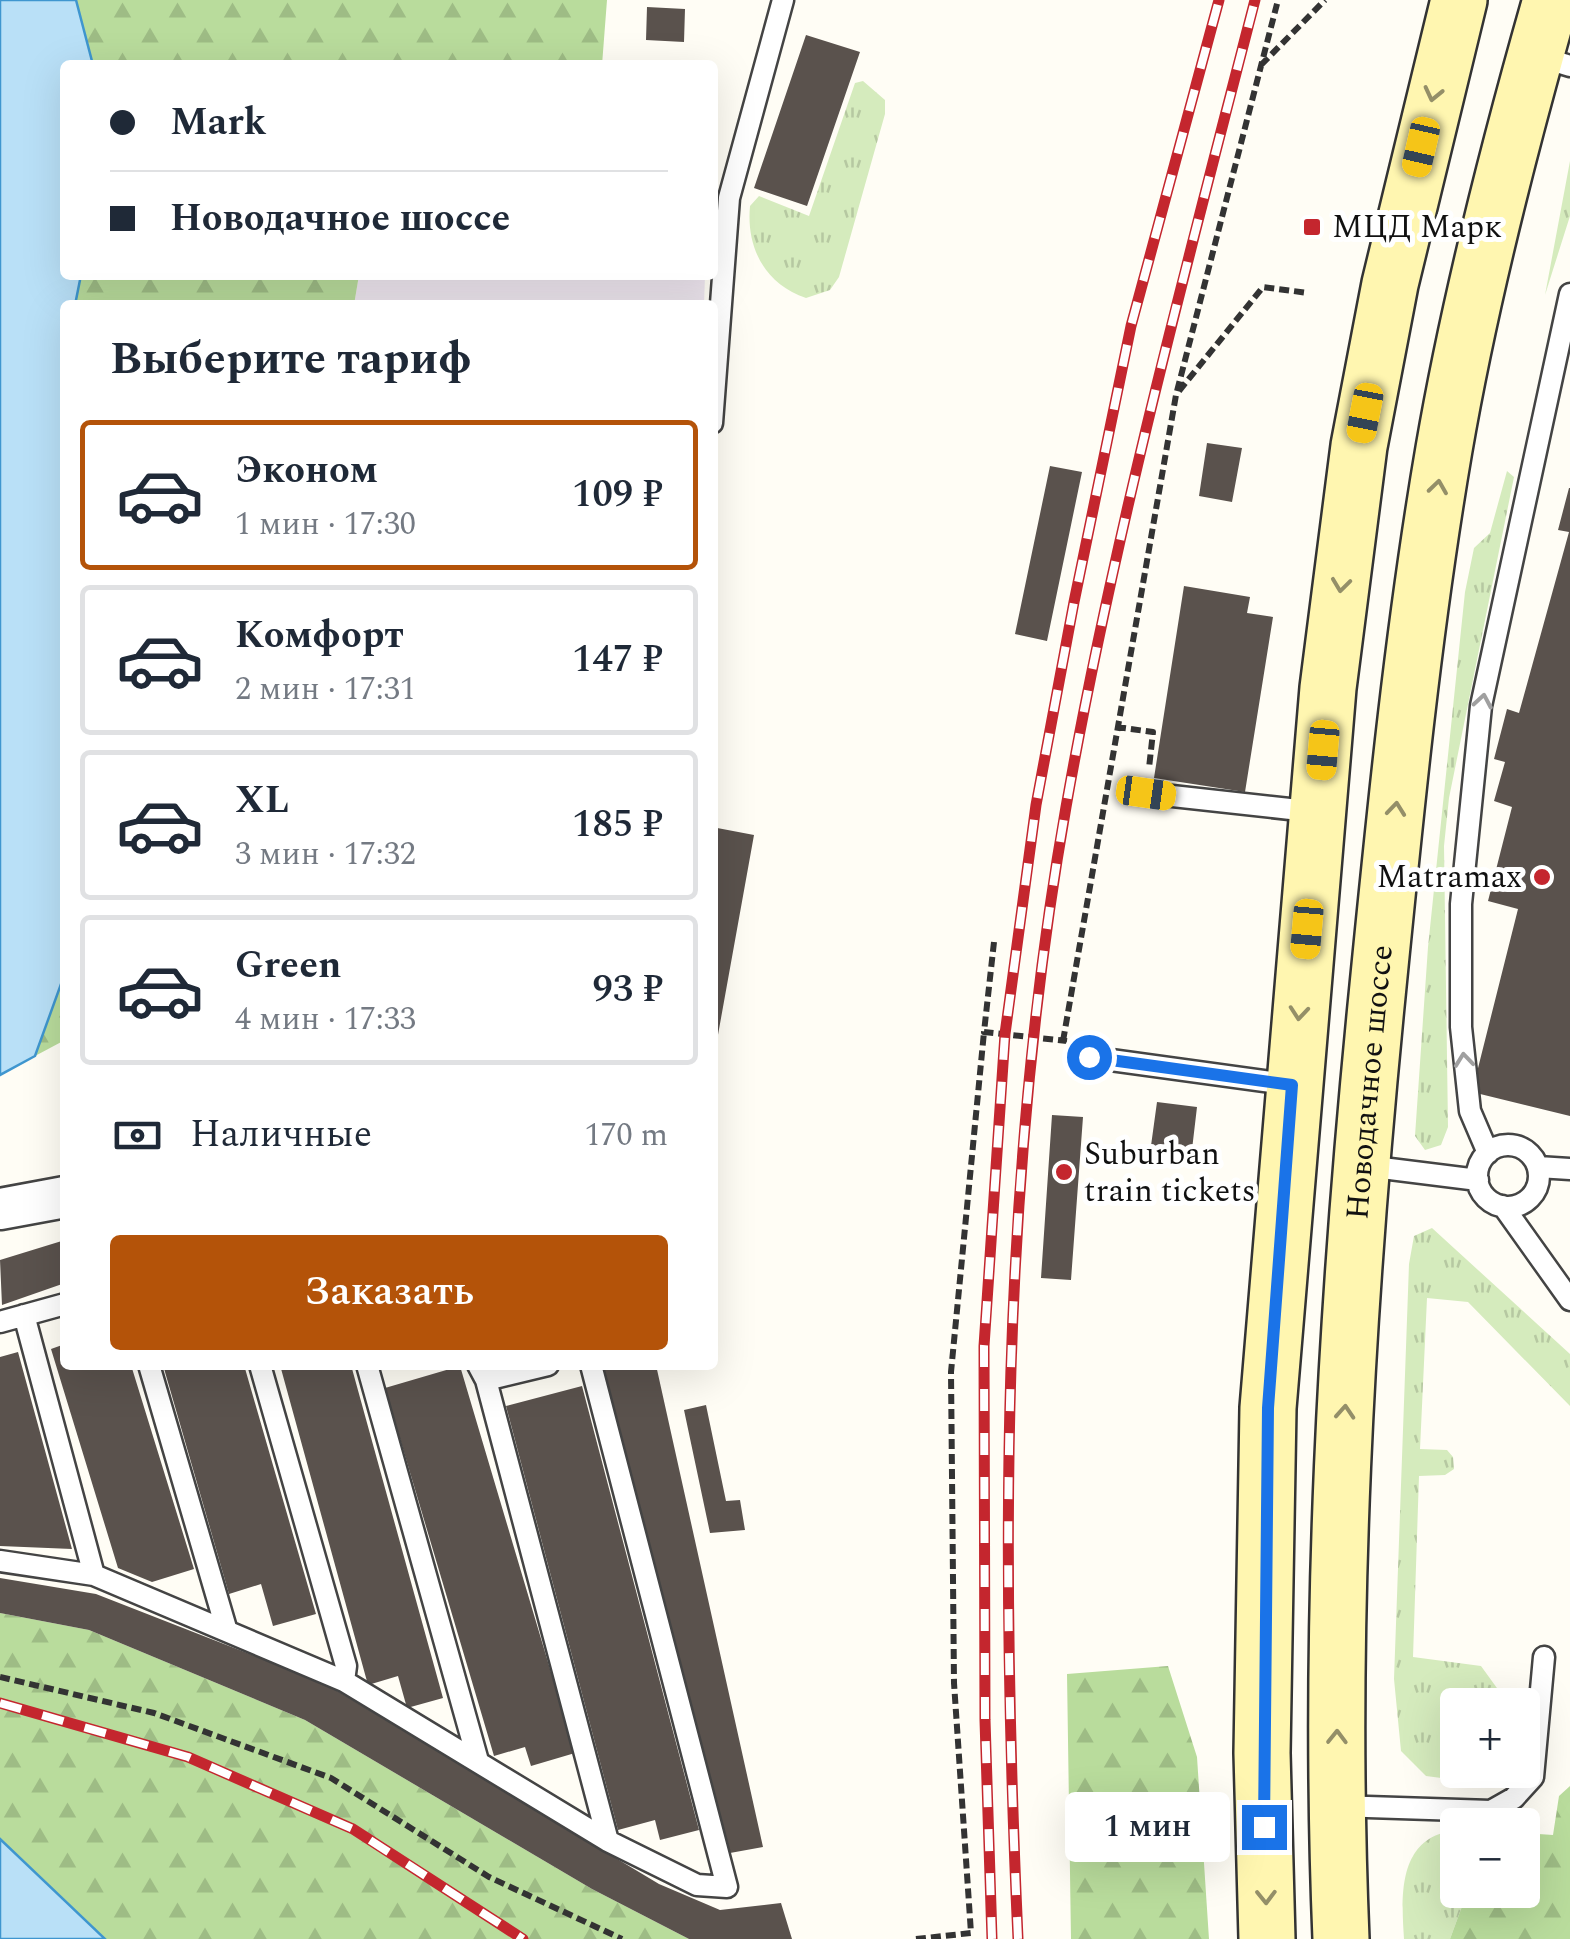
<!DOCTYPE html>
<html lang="ru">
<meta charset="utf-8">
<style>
:root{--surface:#fff;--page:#f6f6f7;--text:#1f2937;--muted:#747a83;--line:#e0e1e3;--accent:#b45309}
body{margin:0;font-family:Spectral,serif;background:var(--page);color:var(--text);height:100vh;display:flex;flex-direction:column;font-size:38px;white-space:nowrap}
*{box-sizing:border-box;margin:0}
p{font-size:32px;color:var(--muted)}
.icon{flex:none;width:55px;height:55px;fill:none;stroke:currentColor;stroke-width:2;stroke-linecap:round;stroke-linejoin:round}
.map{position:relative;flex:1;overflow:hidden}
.drawer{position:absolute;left:60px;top:300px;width:658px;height:1070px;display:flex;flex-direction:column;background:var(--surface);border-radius:10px;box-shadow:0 10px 40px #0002}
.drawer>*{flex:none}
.top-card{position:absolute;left:60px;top:60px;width:658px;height:220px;border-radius:10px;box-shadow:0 10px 40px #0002;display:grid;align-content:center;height:220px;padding:0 50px;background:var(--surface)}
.buttons{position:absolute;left:1440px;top:1688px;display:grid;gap:20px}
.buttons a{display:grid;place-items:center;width:100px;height:100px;border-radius:10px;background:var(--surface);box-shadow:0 10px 40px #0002;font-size:50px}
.end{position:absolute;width:45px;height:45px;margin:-22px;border:12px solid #1a73e8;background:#fff;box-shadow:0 0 0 5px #fff}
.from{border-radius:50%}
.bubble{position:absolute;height:70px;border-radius:10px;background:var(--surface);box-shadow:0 10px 40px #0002;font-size:32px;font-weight:600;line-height:70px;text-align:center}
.car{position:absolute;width:30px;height:60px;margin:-30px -15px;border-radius:12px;box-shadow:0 0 8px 2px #0007;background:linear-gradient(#f5c518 24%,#345 0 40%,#f5c518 0 76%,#345 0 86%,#f5c518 0)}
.top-card b{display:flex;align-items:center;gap:35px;height:95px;font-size:38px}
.top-card b+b{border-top:2px solid var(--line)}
.top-card i{width:25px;height:25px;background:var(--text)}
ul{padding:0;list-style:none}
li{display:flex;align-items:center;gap:30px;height:150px;margin:0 20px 15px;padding:0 30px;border:5px solid var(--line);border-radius:10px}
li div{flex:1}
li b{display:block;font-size:38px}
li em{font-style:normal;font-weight:600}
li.on{border-color:var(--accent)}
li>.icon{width:90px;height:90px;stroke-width:1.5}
h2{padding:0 50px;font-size:45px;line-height:120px}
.pay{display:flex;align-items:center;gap:25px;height:110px;padding:0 50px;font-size:38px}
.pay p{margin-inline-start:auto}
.primary-button{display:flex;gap:20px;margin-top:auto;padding:20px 50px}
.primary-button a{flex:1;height:115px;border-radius:10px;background:var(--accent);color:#fff;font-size:40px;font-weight:600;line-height:115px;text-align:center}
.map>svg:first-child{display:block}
.industrial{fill:#eee6ef}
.grass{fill:url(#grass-tufts)}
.forest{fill:url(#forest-firs)}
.water{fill:#b9e0f7;stroke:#3f96cf;stroke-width:2.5}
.building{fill:#5a524d}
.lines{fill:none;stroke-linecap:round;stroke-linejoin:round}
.lane-casing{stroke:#444;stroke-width:25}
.street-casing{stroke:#444;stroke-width:45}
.secondary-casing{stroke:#333;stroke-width:60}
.path{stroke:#333;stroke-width:6;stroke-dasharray:10 5;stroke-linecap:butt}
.lane{stroke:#fff;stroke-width:20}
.street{stroke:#fff;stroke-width:40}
.secondary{stroke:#fff6b0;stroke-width:55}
.rail-casing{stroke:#c4262e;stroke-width:11}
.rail{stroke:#fff;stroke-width:8;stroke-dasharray:22;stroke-linecap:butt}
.oneway{stroke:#948f68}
.oneway2{stroke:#a0a0a0}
.route{stroke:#1a73e8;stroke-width:12}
.poi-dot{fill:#c4262e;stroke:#fff;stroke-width:4}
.labels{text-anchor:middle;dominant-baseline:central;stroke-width:10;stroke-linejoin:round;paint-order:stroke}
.poi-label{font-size:32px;fill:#111;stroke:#fff;text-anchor:start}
.street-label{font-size:32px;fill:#111;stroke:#fff}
</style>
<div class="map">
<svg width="1570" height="1939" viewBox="0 0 1570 1939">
<defs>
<pattern id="grass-tufts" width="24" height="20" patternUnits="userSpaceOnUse" patternTransform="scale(2.5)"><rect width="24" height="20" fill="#d5ebbd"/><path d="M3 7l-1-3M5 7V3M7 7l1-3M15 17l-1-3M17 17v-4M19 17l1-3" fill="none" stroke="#b6c8a1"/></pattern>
<pattern id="forest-firs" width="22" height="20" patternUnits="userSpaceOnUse" patternTransform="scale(2.5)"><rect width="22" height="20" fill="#b9dc9c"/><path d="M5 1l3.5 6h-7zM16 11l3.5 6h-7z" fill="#9ebc85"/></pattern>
</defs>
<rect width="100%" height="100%" fill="#fffdf5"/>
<path class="industrial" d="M359 275H705L704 305H354Z"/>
<path class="grass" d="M863 81 885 100V114L839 277 830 290 806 298C765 284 746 248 750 206L759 196 809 216 855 83Z
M1570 161V216L1545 295Z
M1507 471 1514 477 1449 798 1444 846 1448 1127 1441 1145 1425 1150 1415 1136 1428 947 1465 592 1474 548 1490 533Z
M1432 1228 1570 1354V1406L1468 1302 1427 1298 1420 1449 1447 1450 1453 1457 1454 1469 1445 1475 1419 1476 1413 1657 1481 1666 1502 1695 1501 1705H1458V1770H1486C1469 1784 1446 1778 1426 1776L1401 1751 1394 1679 1409 1264 1414 1236Z
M1457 1830 1458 1890H1468L1450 1939H1404C1401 1894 1398 1836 1457 1830Z"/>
<path class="forest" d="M76 0H607L602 65H93Z
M81 275H359L354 305H75Z
M65 973V1040L35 1056Z
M0 1613 89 1630 305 1720 592 1889 689 1939H105L0 1839Z
M1168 1666 1197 1757 1209 1939H1071L1067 1674Z
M1570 1786V1939H1450L1468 1890H1522L1523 1833 1553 1835 1559 1796Z"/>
<path class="water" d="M0 0H76L93 65H65V275H81L75 305H65V973L35 1056 0 1075Z
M0 1839 105 1939H0Z"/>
<path class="building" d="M647 7 685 9 684 42 646 40Z
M806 35 860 52 807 206 754 188Z
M1207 443 1242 448 1232 502 1199 496Z
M1050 466 1082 472 1047 641 1015 634Z
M1569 488H1570V1116L1472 1092 1518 909 1488 901 1512 807 1494 801 1505 762 1494 759 1507 709 1519 713 1569 532 1558 530Z
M1184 586 1250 597 1247 613 1273 617 1245 792 1154 778Z
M712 827 754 835 714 1057H712Z
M1157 1102 1197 1107 1191 1158 1150 1153Z
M1052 1115 1083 1117 1071 1280 1041 1278Z
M65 1240V1283L2 1305 0 1260Z
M65 1344V1365H131L194 1569 152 1582 118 1568 51 1349Z
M18 1352 72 1549 0 1546V1357Z
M163 1365H244L316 1614 273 1626 261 1584 229 1594Z
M280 1365H351L443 1698 407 1708 398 1676 368 1685Z
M603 1365H656L763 1847 730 1853Z
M460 1366 575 1753 531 1766 525 1747 494 1756 385 1388Z
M582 1386 699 1830 660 1840 655 1820 618 1830 506 1406Z
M706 1405 726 1501 740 1500 745 1530 710 1533 684 1410Z
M0 1578 96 1594 324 1683 659 1884 720 1910 781 1903 792 1939H689L592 1889 305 1720 89 1630 0 1613Z"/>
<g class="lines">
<defs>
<path id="lane" d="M1537 56 1570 66
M712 423 729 198 783 0
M1145 793 1317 812
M1089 1057 1293 1085
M1477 1176a31 31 0 1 1 62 0a31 31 0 1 1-62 0Z
M1488 1153 1470 1111 1461 1027V904L1481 706 1570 294
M1366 1166 1478 1180
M1538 1167 1570 1169
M1503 1206 1570 1300
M24 1315 94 1575
M0 1322 65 1304
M149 1365 226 1628
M260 1365 346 1666 344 1681
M367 1365 478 1761
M478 1365 486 1380 608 1841
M486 1380 548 1365
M0 1561 94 1575 344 1681 608 1841 697 1885 727 1887 591 1365
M1337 1806 1491 1811 1514 1798 1533 1777 1544 1657"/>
<path id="street" d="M0 1209 65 1197"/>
<g id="secondary">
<path d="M1267 1939 1262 1753 1268 1408 1328 688 1359 446 1390 284 1459 0"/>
<path id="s1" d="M1341 1939C1328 1625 1346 1309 1377 996 1395 814 1413 630 1444 449 1470 298 1509 147 1551 0"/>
</g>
</defs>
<use href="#lane" class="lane-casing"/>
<use href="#street" class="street-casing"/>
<use href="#secondary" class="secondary-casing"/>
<path class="path" d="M1261 65 1325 0
M1179 391 1263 287 1308 293
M1116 727 1153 732 1149 768
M994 942 984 1032 1067 1041
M1063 1041 1176 395 1278 0
M0 1677 154 1713 331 1778 489 1877 622 1939
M916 1939 971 1933 954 1683 951 1372 984 1032"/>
<use href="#lane" class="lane"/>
<use href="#street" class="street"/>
<use href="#secondary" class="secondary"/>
<defs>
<path id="rail" d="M0 1703 188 1757 353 1829 523 1939
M992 1939 985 1720 984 1346 1005 1034 1036 805 1074 602 1131 326 1219 0
M1018 1939C1001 1562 1000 1181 1066 807 1114 535 1186 268 1255 0"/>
</defs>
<use href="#rail" class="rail-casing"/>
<use href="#rail" class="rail"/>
</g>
<defs><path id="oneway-chevron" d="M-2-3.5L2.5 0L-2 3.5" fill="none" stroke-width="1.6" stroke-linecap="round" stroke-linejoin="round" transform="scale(2.5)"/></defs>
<g class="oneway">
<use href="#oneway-chevron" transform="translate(1433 94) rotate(103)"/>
<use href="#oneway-chevron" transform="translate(1438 487) rotate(-82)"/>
<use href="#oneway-chevron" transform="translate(1341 585) rotate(97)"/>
<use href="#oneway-chevron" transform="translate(1396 809) rotate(-84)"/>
<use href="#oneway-chevron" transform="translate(1299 1013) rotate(95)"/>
<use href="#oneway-chevron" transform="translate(1345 1412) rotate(-86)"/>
<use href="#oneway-chevron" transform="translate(1337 1737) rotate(-89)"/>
<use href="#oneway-chevron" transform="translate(1266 1897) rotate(89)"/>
</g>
<g class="oneway2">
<use href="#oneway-chevron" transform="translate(1483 701) rotate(-80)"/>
<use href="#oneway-chevron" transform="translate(1464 1060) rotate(-96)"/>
</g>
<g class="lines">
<path class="route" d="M1089 1057 1292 1085 1268 1408 1264 1827"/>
</g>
<g class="poi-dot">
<rect x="1302" y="217" width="20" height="20" rx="5"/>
<circle cx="1542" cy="877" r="10"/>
<circle cx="1064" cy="1172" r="10"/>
</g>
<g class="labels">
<g class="poi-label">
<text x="1332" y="227">МЦД Марк</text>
<text x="1522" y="877" text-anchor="end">Matramax</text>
<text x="1084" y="1154">Suburban<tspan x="1084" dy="37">train tickets</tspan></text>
</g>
<g class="street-label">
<text stroke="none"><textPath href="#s1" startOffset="858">Новодачное шоссе</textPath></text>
</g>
</g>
</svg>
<div class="buttons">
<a>+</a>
<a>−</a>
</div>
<i class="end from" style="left:1089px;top:1057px"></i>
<i class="end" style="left:1264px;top:1827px"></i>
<div class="bubble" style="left:1065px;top:1792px;width:165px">1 мин</div>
<i class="car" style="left:1421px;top:147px;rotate:193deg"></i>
<i class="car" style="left:1365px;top:413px;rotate:191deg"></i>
<i class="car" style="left:1323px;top:750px;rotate:185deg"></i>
<i class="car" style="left:1146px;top:793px;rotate:98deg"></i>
<i class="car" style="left:1307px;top:929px;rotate:185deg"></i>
<div class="top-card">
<b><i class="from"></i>Mark</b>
<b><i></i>Новодачное шоссе</b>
</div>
<section class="drawer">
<h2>Выберите тариф</h2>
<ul>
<li class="on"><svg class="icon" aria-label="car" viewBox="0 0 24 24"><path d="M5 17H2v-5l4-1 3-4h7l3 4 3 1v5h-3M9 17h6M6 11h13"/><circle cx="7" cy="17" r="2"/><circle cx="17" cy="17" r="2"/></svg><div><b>Эконом</b><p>1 мин · 17:30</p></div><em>109 ₽</em></li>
<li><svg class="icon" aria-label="car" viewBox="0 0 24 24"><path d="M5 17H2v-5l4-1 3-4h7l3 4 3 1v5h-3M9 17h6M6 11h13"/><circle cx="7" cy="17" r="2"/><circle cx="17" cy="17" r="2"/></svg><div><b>Комфорт</b><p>2 мин · 17:31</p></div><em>147 ₽</em></li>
<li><svg class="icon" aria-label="car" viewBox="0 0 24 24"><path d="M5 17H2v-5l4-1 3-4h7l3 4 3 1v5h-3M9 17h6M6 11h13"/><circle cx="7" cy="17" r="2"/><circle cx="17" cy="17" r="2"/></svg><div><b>XL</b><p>3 мин · 17:32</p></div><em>185 ₽</em></li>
<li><svg class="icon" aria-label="car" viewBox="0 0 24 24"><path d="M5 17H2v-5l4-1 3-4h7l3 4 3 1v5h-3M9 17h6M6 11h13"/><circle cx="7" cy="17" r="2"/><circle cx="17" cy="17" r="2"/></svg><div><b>Green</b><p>4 мин · 17:33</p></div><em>93 ₽</em></li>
</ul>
<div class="pay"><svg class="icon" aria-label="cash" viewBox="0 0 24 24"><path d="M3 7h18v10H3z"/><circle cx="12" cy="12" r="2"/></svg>Наличные<p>170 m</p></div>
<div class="primary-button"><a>Заказать</a></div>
</section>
</div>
